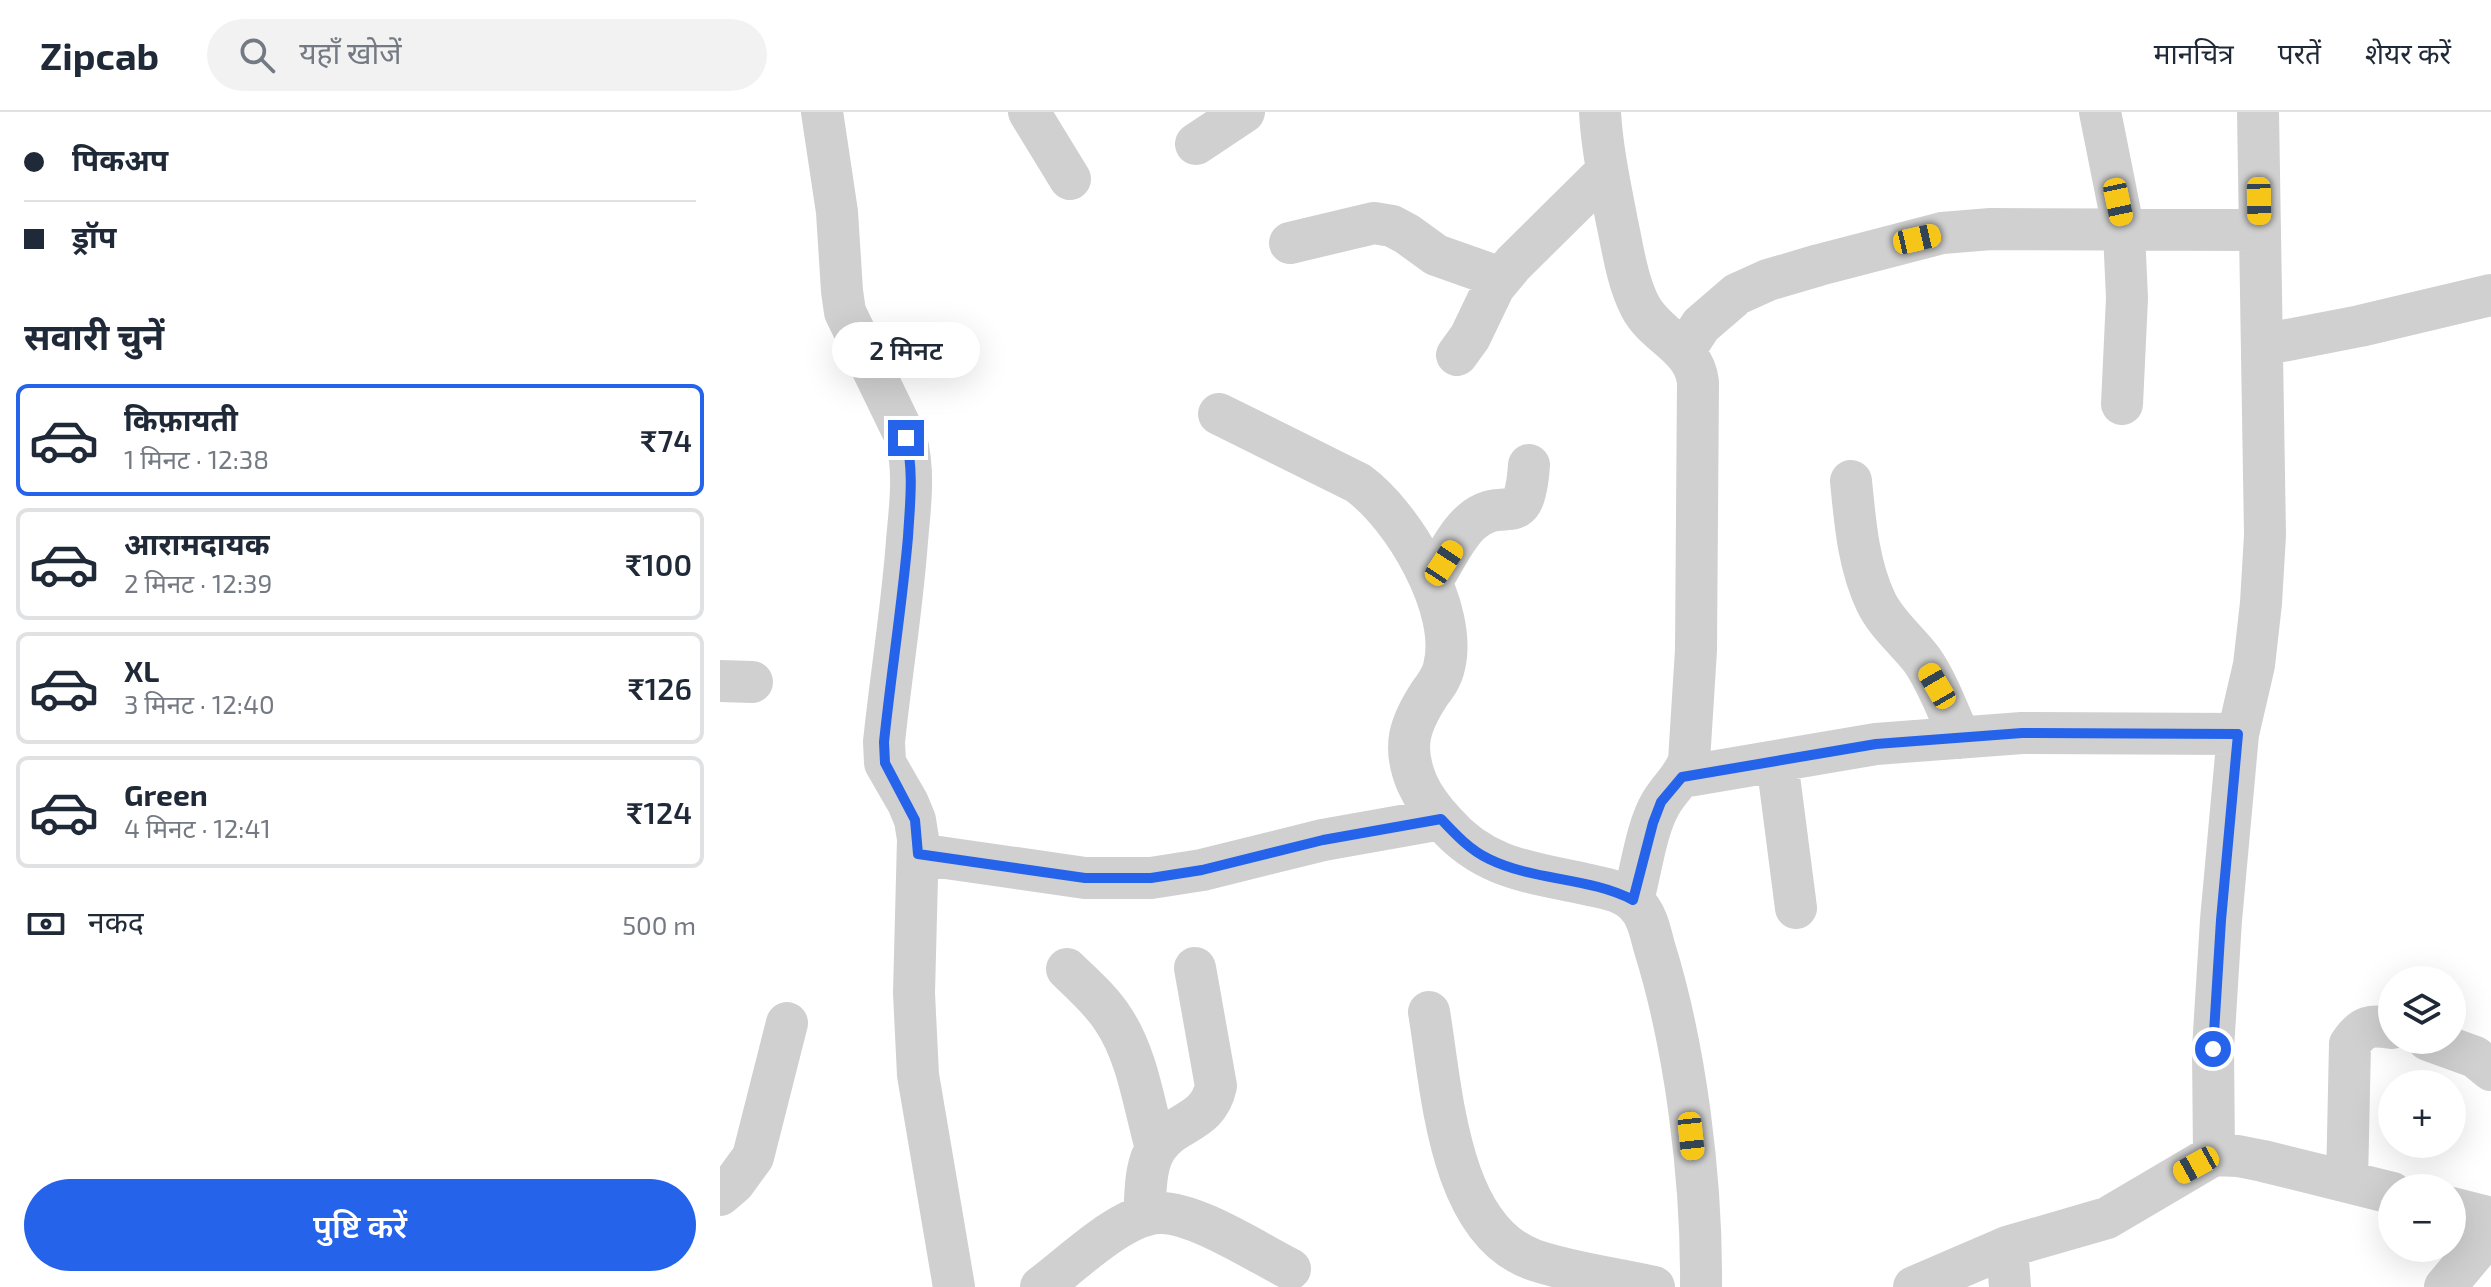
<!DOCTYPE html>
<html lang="hi">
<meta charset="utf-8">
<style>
:root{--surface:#fff;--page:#f2f2f3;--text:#1f2937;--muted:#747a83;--line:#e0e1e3;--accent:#2563eb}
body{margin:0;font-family:"Exo 2","Noto Sans Devanagari",sans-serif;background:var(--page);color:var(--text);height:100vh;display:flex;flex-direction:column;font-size:30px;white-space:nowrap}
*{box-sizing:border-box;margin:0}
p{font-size:26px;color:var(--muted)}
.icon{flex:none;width:44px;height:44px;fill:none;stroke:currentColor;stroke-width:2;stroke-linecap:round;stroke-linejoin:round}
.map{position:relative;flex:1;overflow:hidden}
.side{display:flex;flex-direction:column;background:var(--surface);width:720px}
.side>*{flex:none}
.hud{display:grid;align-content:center;height:176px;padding:0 24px;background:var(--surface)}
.controls{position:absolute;left:1658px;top:854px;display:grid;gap:16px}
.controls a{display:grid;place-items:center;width:88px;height:88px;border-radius:50%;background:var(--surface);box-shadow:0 8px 32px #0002;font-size:40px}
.end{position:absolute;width:36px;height:36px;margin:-18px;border:10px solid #2563eb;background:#fff;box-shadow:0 0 0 4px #fff}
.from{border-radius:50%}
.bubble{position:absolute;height:56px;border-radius:28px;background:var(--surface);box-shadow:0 8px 32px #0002;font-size:26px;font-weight:600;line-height:56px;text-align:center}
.car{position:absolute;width:24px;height:48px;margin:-24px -12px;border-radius:10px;box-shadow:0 0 6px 2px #0007;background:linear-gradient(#f5c518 24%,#345 0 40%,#f5c518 0 76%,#345 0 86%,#f5c518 0)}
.hud b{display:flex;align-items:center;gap:28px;height:76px;font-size:30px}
.hud b+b{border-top:2px solid var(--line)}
.hud i{width:20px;height:20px;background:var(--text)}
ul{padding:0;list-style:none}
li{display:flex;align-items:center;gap:24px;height:112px;margin:0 16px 12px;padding:0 8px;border:4px solid var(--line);border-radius:12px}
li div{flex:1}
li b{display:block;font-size:30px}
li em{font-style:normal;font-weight:600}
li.active{border-color:var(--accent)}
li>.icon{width:72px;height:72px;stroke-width:1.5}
h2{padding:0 24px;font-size:36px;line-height:96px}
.pay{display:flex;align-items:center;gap:20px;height:88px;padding:0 24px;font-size:30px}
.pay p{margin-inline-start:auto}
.primary-button{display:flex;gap:16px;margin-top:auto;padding:16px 24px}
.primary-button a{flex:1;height:92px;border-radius:48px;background:var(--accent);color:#fff;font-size:32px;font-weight:600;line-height:92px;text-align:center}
header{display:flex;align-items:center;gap:48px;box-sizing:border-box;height:112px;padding:0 40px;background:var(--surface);border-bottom:2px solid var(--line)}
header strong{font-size:38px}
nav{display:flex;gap:44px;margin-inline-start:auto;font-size:28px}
.search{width:560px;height:72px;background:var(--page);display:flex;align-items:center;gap:20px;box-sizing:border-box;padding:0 28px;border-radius:44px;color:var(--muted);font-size:30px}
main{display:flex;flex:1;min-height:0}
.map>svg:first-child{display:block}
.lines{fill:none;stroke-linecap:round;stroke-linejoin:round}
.minor{stroke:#d0d0d0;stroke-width:42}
.route{stroke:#2563eb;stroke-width:10}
</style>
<header>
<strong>Zipcab</strong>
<div class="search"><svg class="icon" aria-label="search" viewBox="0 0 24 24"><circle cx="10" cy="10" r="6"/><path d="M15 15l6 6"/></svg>यहाँ खोजें</div>
<nav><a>मानचित्र</a><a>परतें</a><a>शेयर करें</a></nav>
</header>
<main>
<section class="side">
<div class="hud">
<b><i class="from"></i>पिकअप</b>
<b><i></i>ड्रॉप</b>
</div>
<h2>सवारी चुनें</h2>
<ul>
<li class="active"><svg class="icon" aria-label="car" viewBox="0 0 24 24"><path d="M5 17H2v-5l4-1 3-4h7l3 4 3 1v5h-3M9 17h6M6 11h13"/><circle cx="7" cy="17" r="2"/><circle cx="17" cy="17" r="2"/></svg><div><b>किफ़ायती</b><p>1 मिनट · 12:38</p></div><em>₹74</em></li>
<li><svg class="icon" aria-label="car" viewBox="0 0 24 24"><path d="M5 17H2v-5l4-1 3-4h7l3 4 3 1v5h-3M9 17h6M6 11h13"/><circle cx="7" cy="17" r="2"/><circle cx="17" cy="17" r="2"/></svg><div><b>आरामदायक</b><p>2 मिनट · 12:39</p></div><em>₹100</em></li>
<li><svg class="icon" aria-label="car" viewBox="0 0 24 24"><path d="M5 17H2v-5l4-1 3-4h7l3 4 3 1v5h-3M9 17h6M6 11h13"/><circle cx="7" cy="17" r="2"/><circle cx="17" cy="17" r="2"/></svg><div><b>XL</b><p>3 मिनट · 12:40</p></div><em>₹126</em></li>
<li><svg class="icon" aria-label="car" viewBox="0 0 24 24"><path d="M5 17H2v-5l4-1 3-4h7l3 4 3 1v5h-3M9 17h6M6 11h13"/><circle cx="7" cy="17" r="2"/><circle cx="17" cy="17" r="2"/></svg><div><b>Green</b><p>4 मिनट · 12:41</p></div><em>₹124</em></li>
</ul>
<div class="pay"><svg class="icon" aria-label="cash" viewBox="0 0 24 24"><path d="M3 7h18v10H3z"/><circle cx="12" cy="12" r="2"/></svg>नकद<p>500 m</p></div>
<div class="primary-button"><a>पुष्टि करें</a></div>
</section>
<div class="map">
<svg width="1771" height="1175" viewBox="0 0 1771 1175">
<rect width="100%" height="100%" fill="#fff"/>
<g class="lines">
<path class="minor" d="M102 0 117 100 122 179 125 200 186 326C195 361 190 394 187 429 182 497 171 563 164 630L165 651 188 691 195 708 198 727 194 881 198 963 234 1175
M309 0 350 67
M880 0C882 37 890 73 897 110 903 137 907 169 920 194 935 224 974 234 978 270L976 538 969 649C961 669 951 674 941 691 926 716 921 759 913 788
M1380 0 1404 120 1407 186 1402 292
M476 32 524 0
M570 131 654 111 672 114 687 122 716 143 781 166
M1542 233 1640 214 1771 183
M964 239 981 213 1017 182 1048 168 1099 153 1222 121 1271 117 1540 118
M737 243 750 225 774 175 793 152 887 59
M499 302 638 371C683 404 739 497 724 555 722 565 716 573 710 581 689 613 682 635 697 671 704 687 713 698 725 711 764 756 809 760 865 772 882 776 902 778 915 791 927 802 930 819 934 834 966 936 982 1068 981 1175
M1131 369C1135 409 1138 452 1156 490 1167 513 1187 528 1202 548 1218 571 1228 600 1240 626
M711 470C723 452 734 426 750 411 785 379 804 425 809 353
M0 569 32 570
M1057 649 1076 796
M962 665 1156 632 1302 621 1518 622
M198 742 365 766H431L482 758 603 728 721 707
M347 857C363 873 381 888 393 907 418 944 424 994 436 1036
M709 900C722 977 728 1118 814 1148 852 1161 895 1166 934 1175
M1708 928 1755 945 1771 958
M1494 1043 1493 937 1501 808 1518 622 1534 553 1541 491 1545 423 1538 0
M1627 1070 1630 932C1643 913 1650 913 1672 916
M0 1083 14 1071 33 1045 67 911
M1732 1096 1771 1106
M424 1104C426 1082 424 1054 437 1035 455 1008 488 1012 496 974L475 856
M1287 1135 1290 1175
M321 1175C351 1153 403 1101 440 1101 475 1100 538 1141 570 1157
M1194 1175 1287 1135 1387 1106 1494 1043 1518 1044 1543 1049 1672 1081
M1725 1175 1771 1120"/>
</g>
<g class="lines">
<path class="route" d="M186 326C194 360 190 391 188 425 182 494 171 562 164 630L165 651 195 708 198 742 365 766H431L482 758 603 728 721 707C736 723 750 738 769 747 814 769 869 765 913 788L933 711 941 690 962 665 1156 632 1302 621 1518 622 1501 808 1493 937"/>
</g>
</svg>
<div class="controls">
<a><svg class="icon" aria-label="layers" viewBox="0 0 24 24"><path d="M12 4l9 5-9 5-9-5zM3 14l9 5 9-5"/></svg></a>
<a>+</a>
<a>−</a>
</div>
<i class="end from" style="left:1493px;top:937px"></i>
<i class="end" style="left:186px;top:326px"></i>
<div class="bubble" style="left:112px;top:210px;width:148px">2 मिनट</div>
<i class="car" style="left:1539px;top:89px;rotate:179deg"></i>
<i class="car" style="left:1398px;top:90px;rotate:168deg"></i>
<i class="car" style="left:1197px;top:127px;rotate:77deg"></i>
<i class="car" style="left:724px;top:451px;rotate:33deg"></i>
<i class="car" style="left:1217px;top:574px;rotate:330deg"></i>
<i class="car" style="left:971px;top:1024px;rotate:174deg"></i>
<i class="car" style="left:1476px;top:1053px;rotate:241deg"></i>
</div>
</main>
